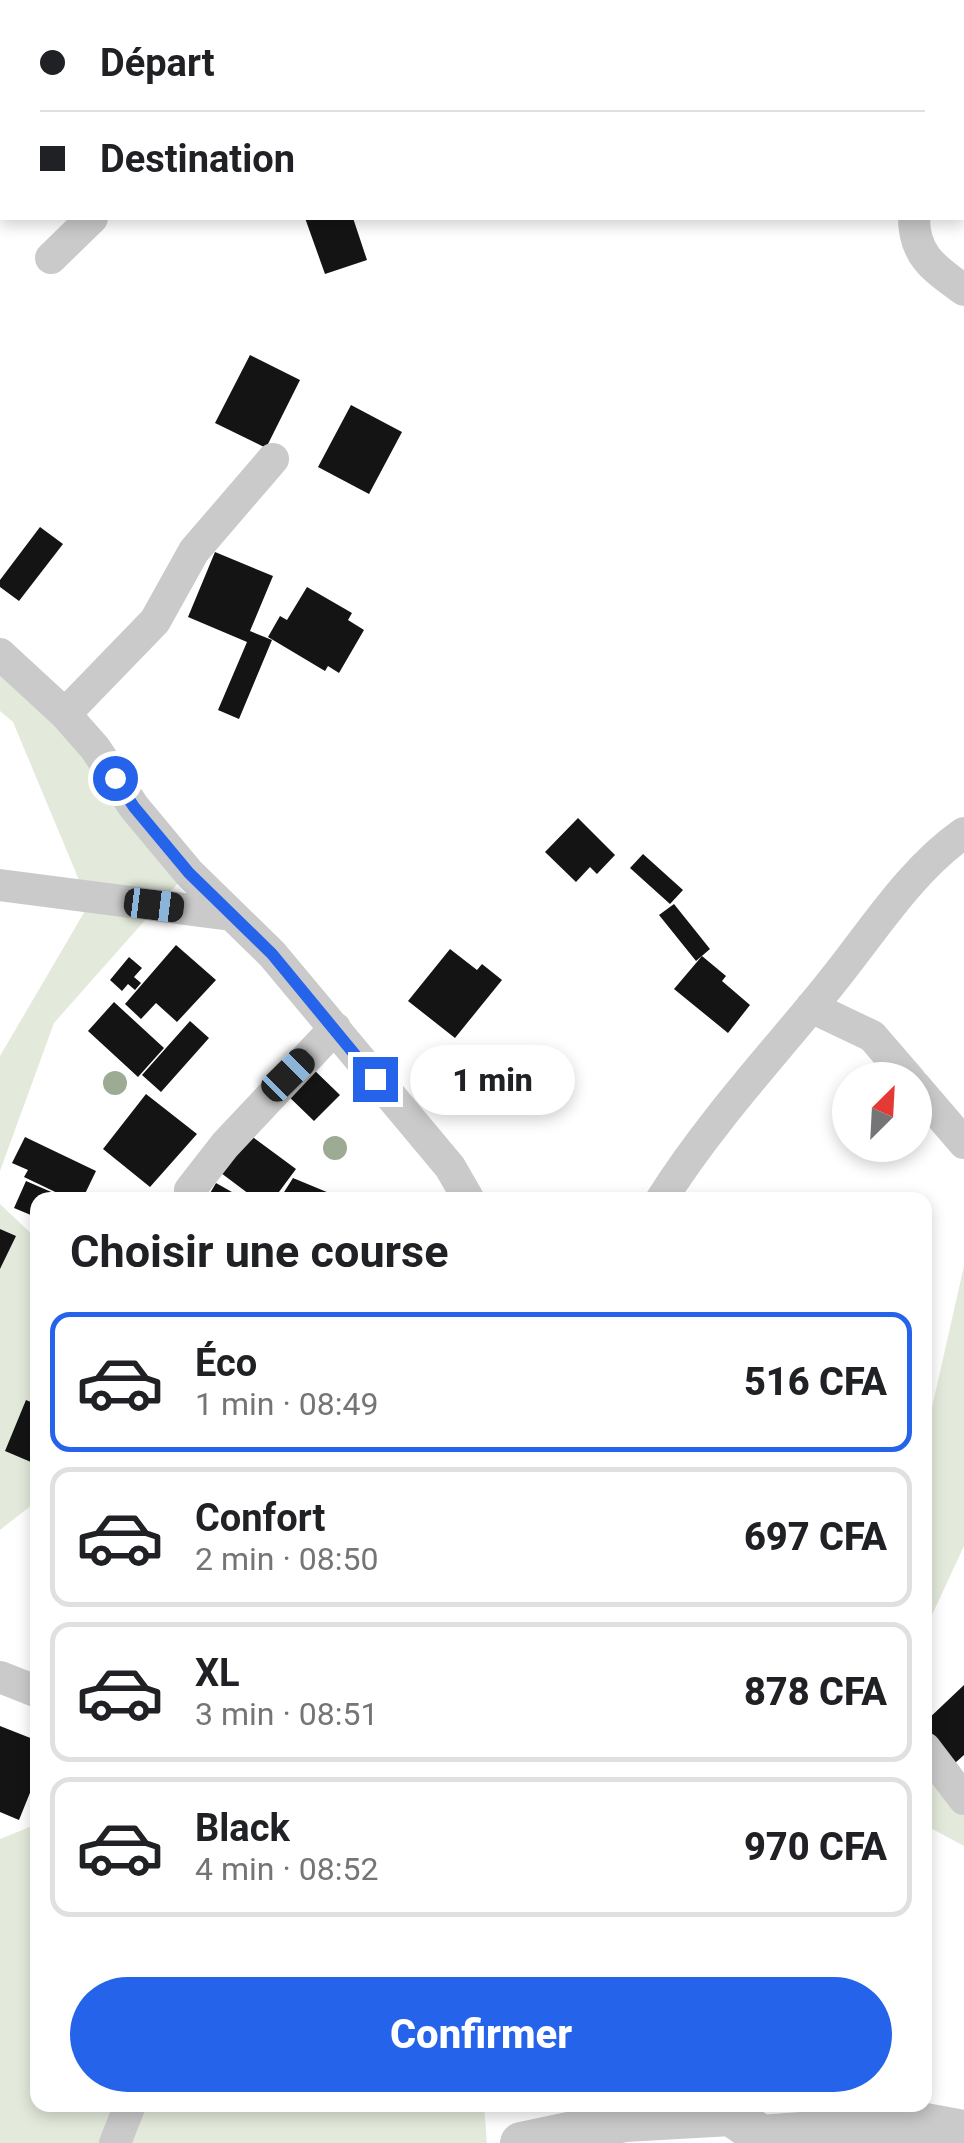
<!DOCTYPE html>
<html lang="fr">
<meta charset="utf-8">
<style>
:root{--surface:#fff;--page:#f2f2f2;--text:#202124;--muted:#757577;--line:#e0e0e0;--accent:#2563eb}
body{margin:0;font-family:Roboto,sans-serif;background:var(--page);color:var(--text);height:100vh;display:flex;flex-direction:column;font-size:38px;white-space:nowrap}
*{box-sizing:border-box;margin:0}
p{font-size:32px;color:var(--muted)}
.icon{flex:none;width:55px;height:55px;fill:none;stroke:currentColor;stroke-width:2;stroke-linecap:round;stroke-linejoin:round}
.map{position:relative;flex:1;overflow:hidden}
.drawer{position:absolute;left:30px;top:1192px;width:902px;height:920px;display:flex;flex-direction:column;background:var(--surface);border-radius:20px;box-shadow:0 5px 15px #0003}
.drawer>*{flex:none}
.guide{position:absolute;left:0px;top:0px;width:965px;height:220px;box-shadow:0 5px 15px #0003;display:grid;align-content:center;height:220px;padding:0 40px;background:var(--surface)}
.needle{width:65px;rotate:24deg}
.buttons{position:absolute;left:832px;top:1062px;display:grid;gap:20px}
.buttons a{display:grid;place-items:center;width:100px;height:100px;border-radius:50%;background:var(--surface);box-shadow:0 5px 15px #0003;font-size:50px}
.end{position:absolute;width:45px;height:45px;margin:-22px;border:12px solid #2563eb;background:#fff;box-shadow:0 0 0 5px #fff}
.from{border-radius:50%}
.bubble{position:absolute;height:70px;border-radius:35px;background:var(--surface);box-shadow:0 5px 15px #0003;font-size:32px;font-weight:800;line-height:70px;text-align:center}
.car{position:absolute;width:30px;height:60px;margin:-30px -15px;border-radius:12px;box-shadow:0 0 8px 2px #0007;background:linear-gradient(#222 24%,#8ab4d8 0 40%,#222 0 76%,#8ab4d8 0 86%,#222 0)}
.guide b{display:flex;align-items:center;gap:35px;height:95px;font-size:38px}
.guide b+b{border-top:2px solid var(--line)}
.guide i{width:25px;height:25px;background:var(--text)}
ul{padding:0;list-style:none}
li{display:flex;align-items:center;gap:30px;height:140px;margin:0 20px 15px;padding:0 20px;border:5px solid var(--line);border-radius:20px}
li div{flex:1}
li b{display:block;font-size:38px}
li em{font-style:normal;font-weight:800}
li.active{border-color:var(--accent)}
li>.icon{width:90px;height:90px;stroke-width:1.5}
h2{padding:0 40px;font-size:45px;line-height:120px}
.action{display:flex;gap:20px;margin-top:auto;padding:20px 40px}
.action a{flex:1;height:115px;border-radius:60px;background:var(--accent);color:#fff;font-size:40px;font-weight:800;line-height:115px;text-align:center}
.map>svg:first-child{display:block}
.green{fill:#e3eadb}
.building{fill:#141414}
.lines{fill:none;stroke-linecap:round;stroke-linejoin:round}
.minor{stroke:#cacaca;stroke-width:32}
.tertiary{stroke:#cacaca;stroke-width:42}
.tree{fill:#9eab94}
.route{stroke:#2563eb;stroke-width:12}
</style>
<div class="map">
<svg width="964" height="2143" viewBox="0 0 964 2143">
<rect width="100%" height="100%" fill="#fff"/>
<path class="green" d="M0 658 186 874 54 1023 0 1171V1056L89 904 13 722 0 711Z
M0 1204 38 1240 37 1501 0 1530Z
M964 1266V1546L925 1630V1438Z
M925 1748 964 1799V1846L925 1825Z
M37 1824 38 2105H484L487 2143H0V1839Z"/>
<path class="building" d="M305 218H353L367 260 325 274Z
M250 355 300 380 266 448 215 423Z
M351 405 402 432 369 494 318 467Z
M40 527 63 544 19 601 0 587V580Z
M215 552 273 576 250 631 272 640 239 719 218 710 247 642 188 617Z
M307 587 352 613 348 620 364 630 339 673 328 666 325 671 268 637 280 616 287 620Z
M578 818 615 855 597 874 590 867 576 882 545 852Z
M643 854 683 890 670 904 630 868Z
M674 904 710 949 696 961 659 915Z
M176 945 216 980 177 1022 156 1003 141 1019 125 1004Z
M450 949 477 970 482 964 502 980 455 1038 408 1001Z
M702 956 726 976 722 981 750 1005 728 1033 674 989Z
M129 957 142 968 134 977 141 983 135 990 128 984 122 991 110 980Z
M114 1002 164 1048 138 1077 88 1031Z
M190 1021 209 1038 161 1092 142 1075Z
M310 1066 340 1095 314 1121 284 1092Z
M146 1094 197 1134 150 1187 103 1149Z
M246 1132 296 1169 273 1200H257L217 1170Z
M25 1137 96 1171 82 1200H72L24 1177 28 1170 12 1163Z
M293 1178 334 1195 332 1200H279Z
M26 1181 56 1194 53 1200H38V1218L14 1208Z
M216 1183 246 1200H206Z
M0 1229 16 1236 0 1269Z
M26 1400 38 1405V1465L5 1451Z
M964 1685V1755L955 1763 925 1732V1722Z
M0 1726 38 1741V1773L19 1820 0 1812Z"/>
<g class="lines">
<path class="minor" d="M780 0 782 2
M0 52 2 54
M914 218C914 256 935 269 964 290
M51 258 92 218
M0 654 65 714 95 748 134 807 189 873 272 954 450 1167 469 1200
M65 714 155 621 194 551 273 459
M0 885 231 915
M811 1007 872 1036 910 1080
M915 1086 964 1143
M190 1190 225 1145 335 1028
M661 1200C709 1124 770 1058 827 988 870 936 908 872 964 833
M0 1677 38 1692
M925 1748 964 1799
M115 2143 130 2105"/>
<path class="tertiary" d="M521 2143 625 2121 731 2115 761 2136 925 2124 964 2131"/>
</g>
<g class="tree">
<circle cx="115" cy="1083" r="12"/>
<circle cx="335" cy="1148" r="12"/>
</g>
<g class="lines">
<path class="route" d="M115 778 134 807 189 873 272 954 375 1079"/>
</g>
</svg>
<div class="buttons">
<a><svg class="needle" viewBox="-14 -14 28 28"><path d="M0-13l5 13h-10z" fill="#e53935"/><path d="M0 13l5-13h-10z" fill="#757577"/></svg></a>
</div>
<i class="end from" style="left:115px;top:778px"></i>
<i class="end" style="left:375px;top:1079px"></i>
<div class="bubble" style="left:410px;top:1045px;width:165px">1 min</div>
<i class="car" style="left:154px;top:905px;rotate:97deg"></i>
<i class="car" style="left:288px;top:1075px;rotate:45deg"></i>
<div class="guide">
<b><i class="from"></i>Départ</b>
<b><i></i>Destination</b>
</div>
<section class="drawer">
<h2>Choisir une course</h2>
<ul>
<li class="active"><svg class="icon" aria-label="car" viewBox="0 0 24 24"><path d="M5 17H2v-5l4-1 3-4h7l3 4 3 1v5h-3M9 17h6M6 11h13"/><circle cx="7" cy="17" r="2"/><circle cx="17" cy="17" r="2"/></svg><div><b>Éco</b><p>1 min · 08:49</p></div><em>516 CFA</em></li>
<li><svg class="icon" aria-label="car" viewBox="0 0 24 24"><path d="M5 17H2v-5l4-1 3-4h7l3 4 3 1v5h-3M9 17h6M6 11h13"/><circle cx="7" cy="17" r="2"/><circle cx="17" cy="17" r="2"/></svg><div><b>Confort</b><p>2 min · 08:50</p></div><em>697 CFA</em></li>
<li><svg class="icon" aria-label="car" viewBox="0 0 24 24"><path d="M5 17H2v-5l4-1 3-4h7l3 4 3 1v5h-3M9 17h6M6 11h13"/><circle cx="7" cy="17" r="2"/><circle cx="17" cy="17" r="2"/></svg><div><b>XL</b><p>3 min · 08:51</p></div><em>878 CFA</em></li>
<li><svg class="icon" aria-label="car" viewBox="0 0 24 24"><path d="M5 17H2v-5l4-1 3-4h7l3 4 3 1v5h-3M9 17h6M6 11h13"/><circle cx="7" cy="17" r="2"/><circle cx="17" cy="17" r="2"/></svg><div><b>Black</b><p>4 min · 08:52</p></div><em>970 CFA</em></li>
</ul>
<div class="action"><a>Confirmer</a></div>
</section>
</div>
